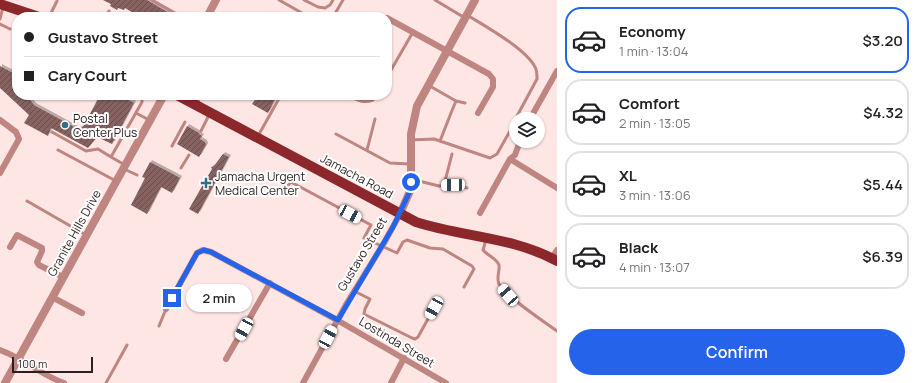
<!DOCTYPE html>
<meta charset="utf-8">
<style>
:root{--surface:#fff;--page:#f6f6f6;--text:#202124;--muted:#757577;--line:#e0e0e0;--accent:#2563eb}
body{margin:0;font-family:Manrope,sans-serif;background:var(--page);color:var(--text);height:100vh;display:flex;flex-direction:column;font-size:15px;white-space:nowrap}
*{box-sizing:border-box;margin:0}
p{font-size:13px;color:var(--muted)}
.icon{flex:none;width:22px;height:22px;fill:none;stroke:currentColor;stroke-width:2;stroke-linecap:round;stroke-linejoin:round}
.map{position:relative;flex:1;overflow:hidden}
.panel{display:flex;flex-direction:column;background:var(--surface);width:360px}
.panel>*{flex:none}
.guide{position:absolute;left:12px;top:12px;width:380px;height:88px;border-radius:16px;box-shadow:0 1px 3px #0004;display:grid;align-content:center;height:88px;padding:0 12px;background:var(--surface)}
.fabs{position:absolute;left:509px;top:112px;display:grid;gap:8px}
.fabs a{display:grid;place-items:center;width:36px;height:36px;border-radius:50%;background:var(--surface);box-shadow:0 1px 3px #0004;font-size:20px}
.scale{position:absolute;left:12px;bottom:10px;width:81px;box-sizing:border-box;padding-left:4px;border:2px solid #2c1e1d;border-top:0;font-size:11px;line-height:14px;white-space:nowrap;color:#2c1e1d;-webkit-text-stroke:3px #fff;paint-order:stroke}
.end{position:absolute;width:18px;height:18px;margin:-9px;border:5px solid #2563eb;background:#fff;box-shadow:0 0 0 2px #fff}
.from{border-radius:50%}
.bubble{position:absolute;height:28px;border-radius:14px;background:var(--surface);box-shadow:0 1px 3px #0004;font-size:13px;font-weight:600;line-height:28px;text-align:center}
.car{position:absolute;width:12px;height:24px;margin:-12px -6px;border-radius:5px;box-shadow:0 0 3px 1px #0007;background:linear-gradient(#fff 24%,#345 0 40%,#fff 0 76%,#345 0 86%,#fff 0)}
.guide b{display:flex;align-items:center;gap:14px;height:38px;font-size:15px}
.guide b+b{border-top:1px solid var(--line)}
.guide i{width:10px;height:10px;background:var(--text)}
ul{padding:7px 0 0;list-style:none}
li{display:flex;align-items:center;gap:12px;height:66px;margin:0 8px 6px;padding:0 4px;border:2px solid var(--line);border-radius:16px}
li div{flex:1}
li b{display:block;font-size:15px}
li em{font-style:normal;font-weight:600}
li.current{border-color:var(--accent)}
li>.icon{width:36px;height:36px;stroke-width:1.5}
.button{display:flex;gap:8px;margin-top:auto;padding:8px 12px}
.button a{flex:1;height:46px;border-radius:24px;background:var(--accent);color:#fff;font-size:16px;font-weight:600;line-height:46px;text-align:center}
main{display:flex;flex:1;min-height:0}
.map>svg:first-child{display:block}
.building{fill:url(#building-hatch);filter:url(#shadow)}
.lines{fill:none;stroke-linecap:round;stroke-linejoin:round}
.service{stroke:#be8581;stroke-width:3}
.minor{stroke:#be8581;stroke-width:6}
.tertiary{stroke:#be8581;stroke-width:8}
.primary{stroke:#8c282b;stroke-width:10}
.route{stroke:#2563eb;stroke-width:5}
.poi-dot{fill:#376c88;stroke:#fff;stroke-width:1.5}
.labels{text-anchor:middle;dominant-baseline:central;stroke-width:4;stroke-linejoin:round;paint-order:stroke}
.poi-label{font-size:12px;fill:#2c1e1d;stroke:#fff;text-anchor:start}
.street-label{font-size:12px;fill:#2c1e1d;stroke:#fff}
</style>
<main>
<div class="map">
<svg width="557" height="383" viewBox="0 0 557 383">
<defs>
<pattern id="building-hatch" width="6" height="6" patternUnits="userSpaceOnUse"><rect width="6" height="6" fill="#866461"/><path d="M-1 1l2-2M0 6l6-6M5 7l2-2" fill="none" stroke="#684d4b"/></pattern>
<filter id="shadow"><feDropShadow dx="2" dy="-2" stdDeviation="0" flood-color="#0004"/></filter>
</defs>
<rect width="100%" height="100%" fill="#fee6e4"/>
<path class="building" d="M103 0H147L176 17H140L125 8 124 10 118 8 117 10 110 6 111 4Z
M0 66 13 73 17 80V95H27L34 105 78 129 83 127 100 95H120L134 103 112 144 97 137 88 148 51 128 48 136 24 123 29 115 0 88Z
M258 95H277L268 113 252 104Z
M187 126 199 133V134L202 136 200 139 205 142 206 145 199 157 177 144Z
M223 154 229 157 198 214 189 209 212 169 211 167 214 166Z
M150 162 173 174 180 178 172 193 161 187 147 214 131 205 145 178 142 177Z"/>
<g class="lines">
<path class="service" d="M152 0 182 17
M279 0 309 17
M304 0 318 7 325 8 330 5 333 0
M435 0 465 18
M49 17 57 1
M105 17 109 11
M333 17 343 0
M0 19 3 7
M0 24 10 29
M387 77 413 32
M428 85 456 101
M348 95C357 100 363 104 373 100L376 95
M197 103 201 95
M136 113 149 120
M201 131 209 115
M52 132 86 151 98 149 111 157 142 102V98L137 95
M336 134 390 163 409 164
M258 136 281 95
M411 140 434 139 490 158 497 154 514 124 517 116 537 79C537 75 537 70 535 67 526 49 485 26 467 15
M440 141 451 113 456 101 465 103
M172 146 185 122
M58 150 116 181
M367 150 375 119
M111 157 125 165
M181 168 189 155
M124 169 137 175
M411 179 439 186 453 185 467 188
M444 185 452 154
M283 191 291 182 371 225 364 238 397 253 403 242 407 240 430 248 443 249 472 266 474 269 464 287
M27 201 86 235
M486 240 483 250C487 255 497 259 499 265 500 271 496 278 499 284 509 299 542 320 557 331
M354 291 370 299 365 309 364 314 412 338 415 339 418 337 434 308
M159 326 166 309
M106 383 127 345"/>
<path class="minor" d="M387 18 489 74 493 79V87L478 113
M530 119 557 71
M0 120 16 132 19 139 0 173
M510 159 557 188
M480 213 510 159 515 155 520 141
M10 247 17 235 42 248V251L37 262 39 265 63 277
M552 258 557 250
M52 297 82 313
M166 309 197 253 203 250 211 252 337 320 446 383
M0 350C23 358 41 375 64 383
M226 359 270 283
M303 383 347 303 384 243 400 214
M391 383 404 358"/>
<path class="tertiary" d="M207 17 216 0
M400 214 410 191 411 182V134L417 106 475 0
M5 383 164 95"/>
<path class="primary" d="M0 4 39 17
M177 95 416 222C462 237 514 237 557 261"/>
</g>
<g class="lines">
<path class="route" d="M172 298 197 253 204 250 211 252 338 320 393 227 410 191 411 182"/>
</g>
<g class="poi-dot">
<circle cx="65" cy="125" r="4"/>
<path d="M204 177h4v4h4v4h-4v4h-4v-4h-4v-4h4z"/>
</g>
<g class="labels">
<g class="poi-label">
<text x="73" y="118">Postal<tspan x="73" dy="14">Center Plus</tspan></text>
<text x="215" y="176">Jamacha Urgent<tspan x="215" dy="14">Medical Center</tspan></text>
</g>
<g class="street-label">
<text transform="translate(357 176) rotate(28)">Jamacha Road</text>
<text transform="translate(74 233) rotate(-61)">Granite Hills Drive</text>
<text transform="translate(362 254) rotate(-59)">Gustavo Street</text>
<text transform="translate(397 342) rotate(31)">Lostinda Street</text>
</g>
</g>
</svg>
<div class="fabs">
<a><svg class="icon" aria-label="layers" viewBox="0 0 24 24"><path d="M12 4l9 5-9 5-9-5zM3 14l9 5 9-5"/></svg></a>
</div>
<div class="scale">100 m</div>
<i class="end from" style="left:411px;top:182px"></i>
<i class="end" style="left:172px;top:298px"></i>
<div class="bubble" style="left:186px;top:284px;width:66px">2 min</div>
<i class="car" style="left:453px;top:185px;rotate:269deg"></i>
<i class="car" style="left:350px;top:214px;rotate:118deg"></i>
<i class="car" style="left:508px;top:295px;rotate:319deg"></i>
<i class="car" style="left:434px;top:308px;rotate:209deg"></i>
<i class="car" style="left:244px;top:329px;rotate:209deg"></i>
<i class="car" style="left:328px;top:337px;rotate:28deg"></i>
<div class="guide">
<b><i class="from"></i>Gustavo Street</b>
<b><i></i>Cary Court</b>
</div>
</div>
<section class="panel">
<ul>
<li class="current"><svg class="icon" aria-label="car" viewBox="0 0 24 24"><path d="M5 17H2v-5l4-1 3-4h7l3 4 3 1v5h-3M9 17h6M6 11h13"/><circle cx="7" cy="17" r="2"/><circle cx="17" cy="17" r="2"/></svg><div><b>Economy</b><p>1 min · 13:04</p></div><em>$3.20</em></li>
<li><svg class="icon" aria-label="car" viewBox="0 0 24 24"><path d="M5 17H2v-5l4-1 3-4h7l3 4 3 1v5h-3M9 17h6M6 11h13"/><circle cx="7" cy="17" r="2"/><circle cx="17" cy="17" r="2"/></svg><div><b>Comfort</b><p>2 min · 13:05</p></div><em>$4.32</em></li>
<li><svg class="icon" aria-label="car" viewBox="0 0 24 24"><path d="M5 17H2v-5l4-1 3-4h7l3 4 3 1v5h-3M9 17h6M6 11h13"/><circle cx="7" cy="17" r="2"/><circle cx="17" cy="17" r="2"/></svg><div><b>XL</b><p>3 min · 13:06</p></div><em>$5.44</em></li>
<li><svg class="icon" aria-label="car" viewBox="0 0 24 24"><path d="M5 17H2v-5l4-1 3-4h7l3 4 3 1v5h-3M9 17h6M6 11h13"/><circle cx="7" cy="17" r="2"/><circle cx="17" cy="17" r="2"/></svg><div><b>Black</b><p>4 min · 13:07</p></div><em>$6.39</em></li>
</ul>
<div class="button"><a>Confirm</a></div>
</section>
</main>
